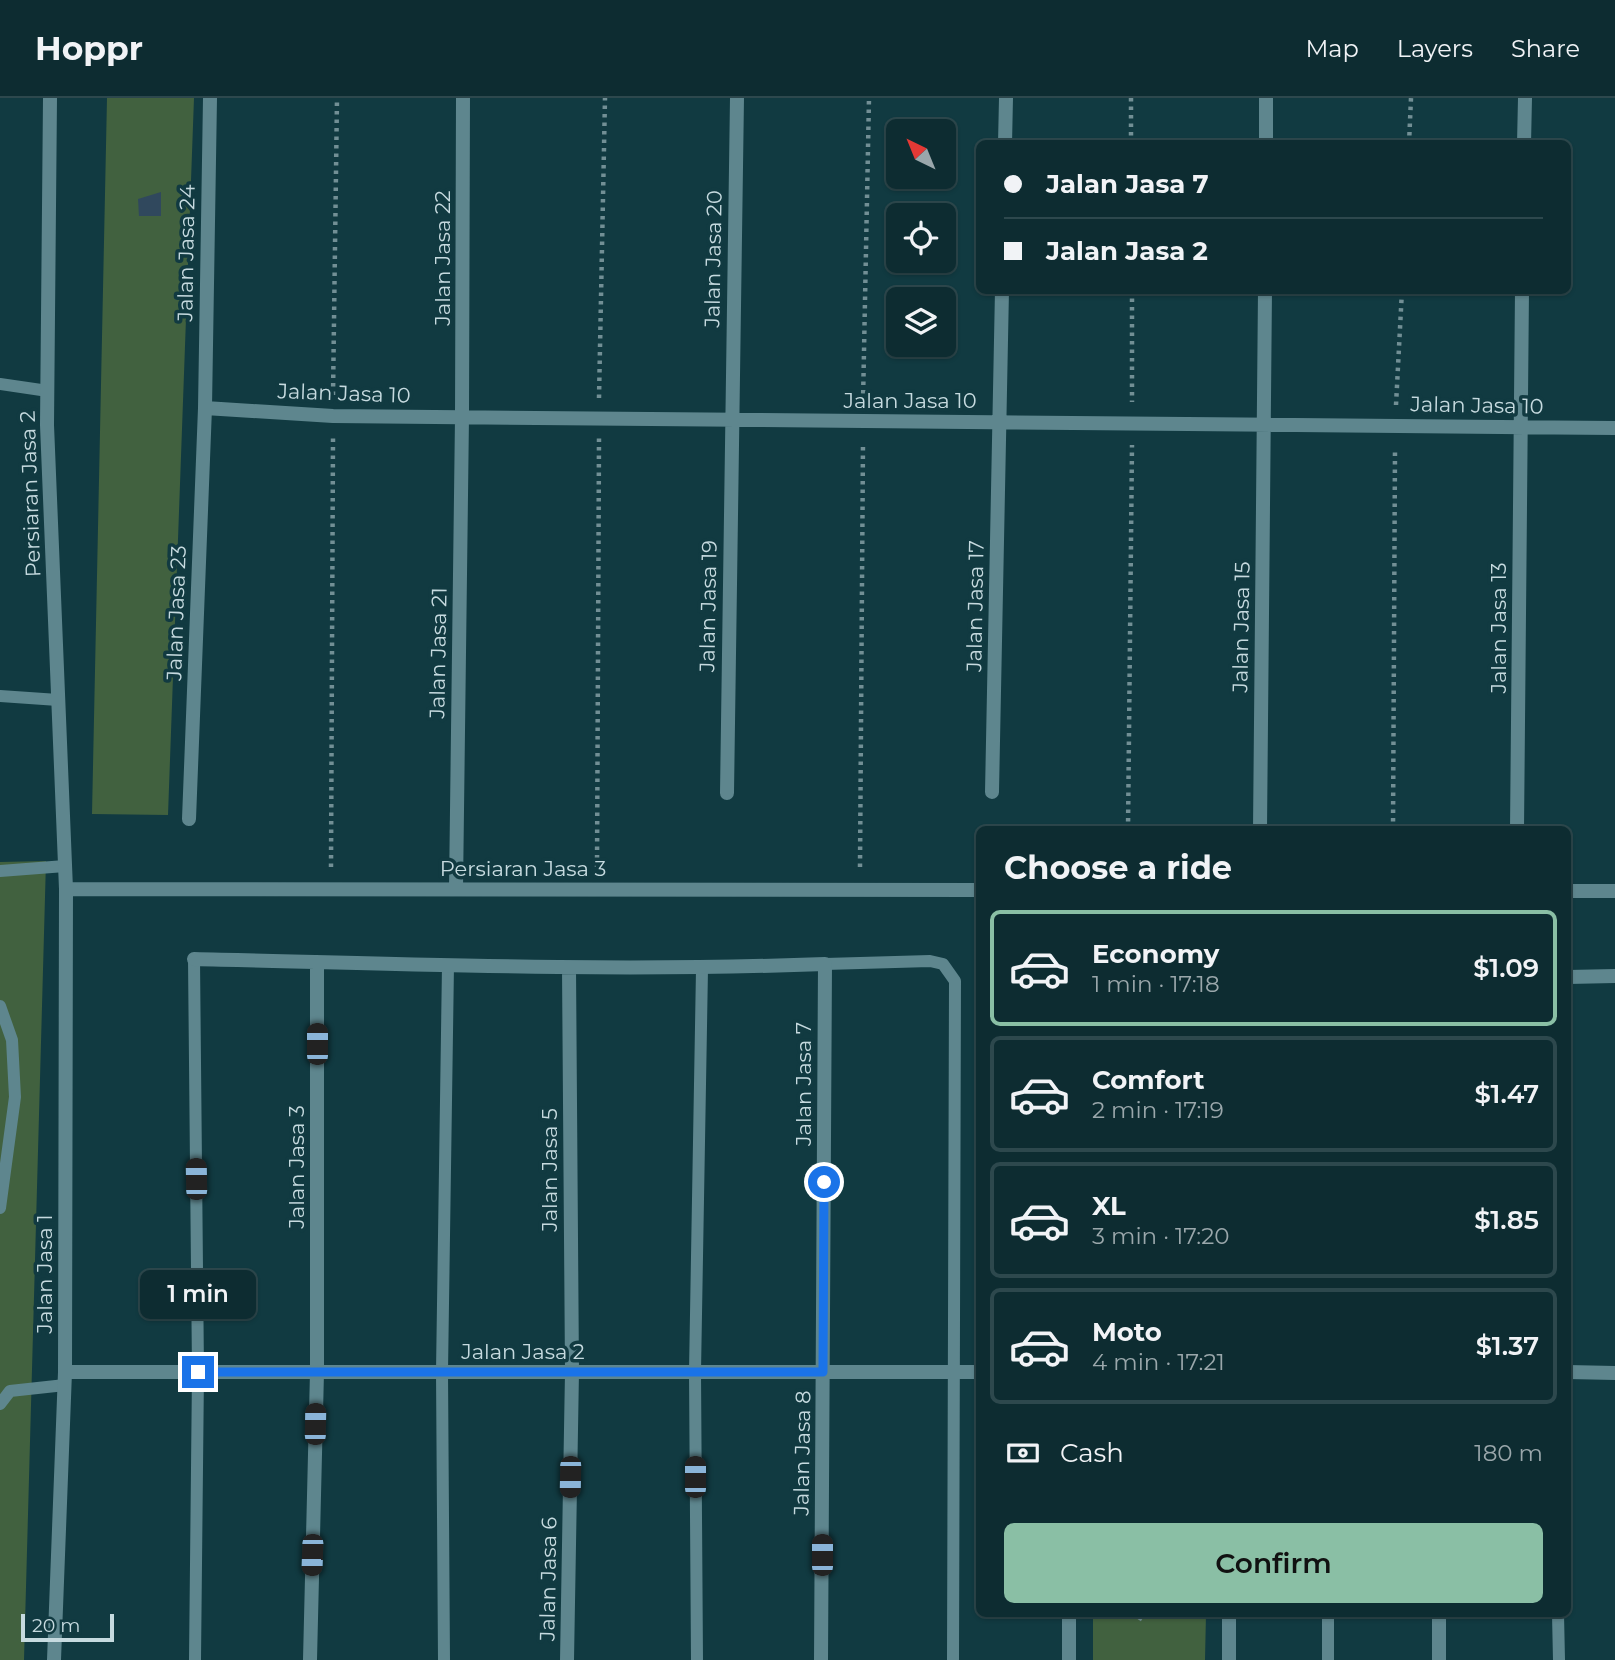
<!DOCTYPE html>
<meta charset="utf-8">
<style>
:root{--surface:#0d2c31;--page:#163439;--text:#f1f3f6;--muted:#9aa7ab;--line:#2d484d;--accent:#8abfa5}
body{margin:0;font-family:Montserrat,sans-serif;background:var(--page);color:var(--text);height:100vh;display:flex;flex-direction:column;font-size:26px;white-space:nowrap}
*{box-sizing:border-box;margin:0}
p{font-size:23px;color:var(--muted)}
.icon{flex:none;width:38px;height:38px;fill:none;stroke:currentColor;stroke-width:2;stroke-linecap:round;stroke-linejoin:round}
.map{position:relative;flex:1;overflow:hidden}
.sheet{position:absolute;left:976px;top:728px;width:595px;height:791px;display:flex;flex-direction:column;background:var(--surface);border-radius:10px;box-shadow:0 2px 5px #0004,0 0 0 2px var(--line)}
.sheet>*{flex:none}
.top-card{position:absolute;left:976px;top:42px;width:595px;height:154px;border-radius:10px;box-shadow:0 2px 5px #0004,0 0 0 2px var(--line);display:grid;align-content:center;height:154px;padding:0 28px;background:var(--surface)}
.needle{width:46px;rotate:317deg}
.fabs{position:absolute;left:886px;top:21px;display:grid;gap:14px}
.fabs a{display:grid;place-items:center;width:70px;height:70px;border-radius:10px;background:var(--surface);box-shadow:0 2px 5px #0004,0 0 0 2px var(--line);font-size:35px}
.scale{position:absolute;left:21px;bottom:18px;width:93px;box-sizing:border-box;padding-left:7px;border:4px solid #c6dadf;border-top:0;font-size:19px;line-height:24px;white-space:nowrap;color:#c6dadf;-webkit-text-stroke:5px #113a41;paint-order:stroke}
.end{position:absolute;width:32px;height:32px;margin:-16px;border:9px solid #1a73e8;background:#fff;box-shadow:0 0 0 4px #fff}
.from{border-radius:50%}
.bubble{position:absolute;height:49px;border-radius:10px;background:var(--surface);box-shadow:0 2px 5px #0004,0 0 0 2px var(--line);font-size:23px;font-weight:600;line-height:49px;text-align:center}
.car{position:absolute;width:21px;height:42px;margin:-21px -10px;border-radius:9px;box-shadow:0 0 5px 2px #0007;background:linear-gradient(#222 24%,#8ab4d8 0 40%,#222 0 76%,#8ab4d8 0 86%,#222 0)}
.top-card b{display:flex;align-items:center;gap:24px;height:66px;font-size:26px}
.top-card b+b{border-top:2px solid var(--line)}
.top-card i{width:18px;height:18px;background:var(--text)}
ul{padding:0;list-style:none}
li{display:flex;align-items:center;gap:21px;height:116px;margin:0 14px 10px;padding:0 14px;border:4px solid var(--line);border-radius:10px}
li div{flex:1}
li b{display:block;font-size:26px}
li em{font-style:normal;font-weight:600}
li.on{border-color:var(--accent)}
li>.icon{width:63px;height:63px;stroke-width:1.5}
h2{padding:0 28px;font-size:32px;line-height:84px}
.pay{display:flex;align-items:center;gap:18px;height:77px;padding:0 28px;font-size:26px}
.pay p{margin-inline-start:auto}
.cta{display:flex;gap:14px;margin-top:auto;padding:14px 28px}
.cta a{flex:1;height:80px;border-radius:10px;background:var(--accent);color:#111;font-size:28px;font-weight:600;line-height:80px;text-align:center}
header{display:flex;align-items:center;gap:42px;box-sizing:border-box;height:98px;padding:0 35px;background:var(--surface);border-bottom:2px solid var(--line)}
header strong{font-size:33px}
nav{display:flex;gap:38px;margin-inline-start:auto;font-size:24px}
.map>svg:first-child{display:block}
.green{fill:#41613f}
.building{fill:#30485d}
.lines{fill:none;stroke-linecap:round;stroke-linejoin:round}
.path{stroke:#728f95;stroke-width:4.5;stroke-dasharray:3.5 5;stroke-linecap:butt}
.lane{stroke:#5e868e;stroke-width:12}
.street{stroke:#5e868e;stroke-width:14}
.route{stroke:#1a73e8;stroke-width:9}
.labels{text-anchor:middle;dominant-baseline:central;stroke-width:7;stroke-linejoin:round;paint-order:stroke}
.street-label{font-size:21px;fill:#c6dadf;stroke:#113a41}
</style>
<header>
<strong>Hoppr</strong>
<nav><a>Map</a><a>Layers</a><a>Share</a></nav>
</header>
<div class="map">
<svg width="1615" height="1562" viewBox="0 0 1615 1562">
<rect width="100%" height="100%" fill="#113a41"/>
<path class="green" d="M107 0H194L168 717 92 716Z
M46 763 24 1562H0V764Z
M1093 1516H1206L1205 1562H1093Z"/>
<path class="building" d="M161 94V118H139L138 101Z"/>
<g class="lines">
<path class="path" d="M1131 0V46
M1409 46 1411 0
M1132 192V304
M333 297 337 0
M599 300 605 0
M863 304 869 0
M1396 307 1402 192
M1128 732 1132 347
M1393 732 1395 351
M331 769 333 340
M597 769 599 340
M860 769 863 344
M1139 1522 1143 1516"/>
<path class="lane" d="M0 286 48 293
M0 598 58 602
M0 773 65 768
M194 861 198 1274 195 1562
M825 866 930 863 943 866 955 883 953 1562
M0 908 12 942 15 999 0 1110
M0 1306 10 1293 65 1287
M1558 1516 1559 1562
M444 1562 442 1274 448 867
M697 1562 695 1274 702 871
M1328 1562V1516"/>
<path class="street" d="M50 0 47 327 66 791 65 1274 54 1562
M1005 46 1006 0
M1266 46V0
M1524 46 1525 0
M205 310 333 318 1615 330
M992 694 1002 192
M727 695 737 0
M189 721 205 310 210 0
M1260 732 1265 192
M1517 732 1522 192
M66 791 980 792
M456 791 462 319 463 0
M1568 793H1615
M194 861C404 866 614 874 825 866L821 1562
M1568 879 1615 878
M65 1274H980
M1568 1274 1615 1275
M1069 1516V1562
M1229 1516V1562
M310 1562 317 1274V864
M567 1562 572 1274 569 870
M1439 1562V1516"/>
</g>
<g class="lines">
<path class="route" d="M198 1274H823L824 1084"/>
</g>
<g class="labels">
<g class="street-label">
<text transform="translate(186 155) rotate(-89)">Jalan Jasa 24</text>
<text transform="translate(442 160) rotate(-90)">Jalan Jasa 22</text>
<text transform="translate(713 161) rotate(-89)">Jalan Jasa 20</text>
<text transform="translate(344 295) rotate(2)">Jalan Jasa 10</text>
<text x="910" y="302">Jalan Jasa 10</text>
<text transform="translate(1477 307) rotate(1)">Jalan Jasa 10</text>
<text transform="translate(30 396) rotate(-92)">Persiaran Jasa 2</text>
<text transform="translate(708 508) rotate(-89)">Jalan Jasa 19</text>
<text transform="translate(975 508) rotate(-89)">Jalan Jasa 17</text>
<text transform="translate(176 515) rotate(-88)">Jalan Jasa 23</text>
<text transform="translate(1241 529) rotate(-89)">Jalan Jasa 15</text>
<text transform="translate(1498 530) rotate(-90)">Jalan Jasa 13</text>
<text transform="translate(438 555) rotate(-89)">Jalan Jasa 21</text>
<text x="523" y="770">Persiaran Jasa 3</text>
<text transform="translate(803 986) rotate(-90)">Jalan Jasa 7</text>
<text transform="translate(296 1069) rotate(-90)">Jalan Jasa 3</text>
<text transform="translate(549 1072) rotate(-90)">Jalan Jasa 5</text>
<text transform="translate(44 1176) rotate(-90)">Jalan Jasa 1</text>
<text x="523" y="1253">Jalan Jasa 2</text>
<text transform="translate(802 1355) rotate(-89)">Jalan Jasa 8</text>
<text transform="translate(548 1481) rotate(-89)">Jalan Jasa 6</text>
</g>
</g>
</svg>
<div class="fabs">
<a><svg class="needle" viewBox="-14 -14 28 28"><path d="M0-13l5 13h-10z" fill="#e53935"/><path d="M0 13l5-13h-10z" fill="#9aa7ab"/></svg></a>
<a><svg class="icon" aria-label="locate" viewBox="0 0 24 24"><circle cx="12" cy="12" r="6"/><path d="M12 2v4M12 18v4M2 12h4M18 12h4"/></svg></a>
<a><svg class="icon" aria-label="layers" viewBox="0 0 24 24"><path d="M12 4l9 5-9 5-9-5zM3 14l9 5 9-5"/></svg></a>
</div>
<div class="scale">20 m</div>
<i class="end from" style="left:824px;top:1084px"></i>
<i class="end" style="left:198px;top:1274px"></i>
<div class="bubble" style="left:140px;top:1172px;width:116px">1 min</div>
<i class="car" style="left:317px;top:946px;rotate:0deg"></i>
<i class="car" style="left:196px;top:1081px;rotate:359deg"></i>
<i class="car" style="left:315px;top:1326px;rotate:1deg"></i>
<i class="car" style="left:570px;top:1379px;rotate:181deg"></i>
<i class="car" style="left:695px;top:1379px;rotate:0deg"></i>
<i class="car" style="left:312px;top:1457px;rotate:182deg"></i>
<i class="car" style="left:822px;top:1457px;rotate:0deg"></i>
<div class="top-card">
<b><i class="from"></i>Jalan Jasa 7</b>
<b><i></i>Jalan Jasa 2</b>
</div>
<section class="sheet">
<h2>Choose a ride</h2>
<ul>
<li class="on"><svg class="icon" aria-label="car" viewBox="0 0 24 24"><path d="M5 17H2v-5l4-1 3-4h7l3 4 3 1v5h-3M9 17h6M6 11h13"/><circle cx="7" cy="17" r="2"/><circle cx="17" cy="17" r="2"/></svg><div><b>Economy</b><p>1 min · 17:18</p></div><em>$1.09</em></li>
<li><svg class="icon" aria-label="car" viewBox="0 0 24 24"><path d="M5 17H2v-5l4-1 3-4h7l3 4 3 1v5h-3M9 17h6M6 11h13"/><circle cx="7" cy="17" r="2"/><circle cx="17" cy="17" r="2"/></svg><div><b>Comfort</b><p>2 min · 17:19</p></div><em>$1.47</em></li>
<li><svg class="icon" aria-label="car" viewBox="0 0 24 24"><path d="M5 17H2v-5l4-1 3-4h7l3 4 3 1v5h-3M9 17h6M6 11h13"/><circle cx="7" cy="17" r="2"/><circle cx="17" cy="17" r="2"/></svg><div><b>XL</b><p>3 min · 17:20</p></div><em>$1.85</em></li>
<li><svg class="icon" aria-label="car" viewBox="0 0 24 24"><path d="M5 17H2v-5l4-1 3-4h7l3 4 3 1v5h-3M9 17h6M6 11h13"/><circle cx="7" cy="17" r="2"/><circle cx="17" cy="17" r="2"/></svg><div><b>Moto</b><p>4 min · 17:21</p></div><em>$1.37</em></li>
</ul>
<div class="pay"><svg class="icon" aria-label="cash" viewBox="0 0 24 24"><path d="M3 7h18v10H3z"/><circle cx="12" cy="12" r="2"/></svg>Cash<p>180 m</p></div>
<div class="cta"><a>Confirm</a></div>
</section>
</div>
